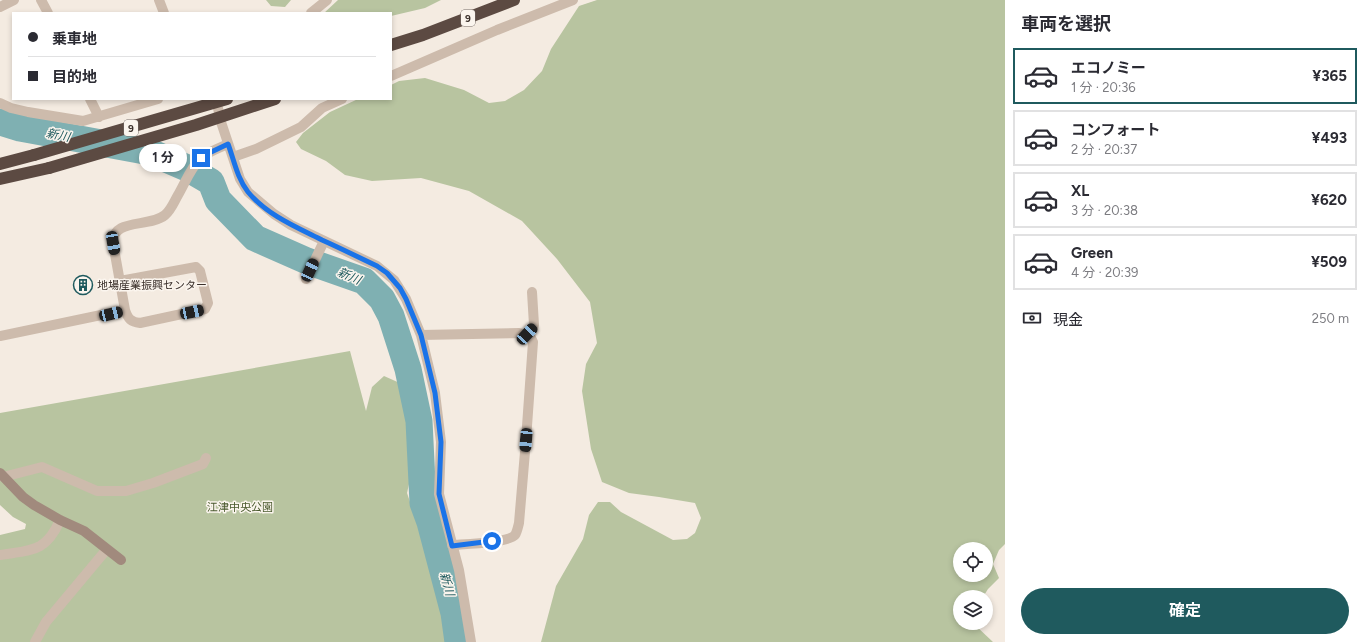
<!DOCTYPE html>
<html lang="ja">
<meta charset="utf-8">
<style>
:root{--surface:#fff;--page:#f7f7f7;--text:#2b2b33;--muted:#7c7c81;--line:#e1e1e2;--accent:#1f5a5e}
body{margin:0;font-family:Figtree,"Noto Sans JP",sans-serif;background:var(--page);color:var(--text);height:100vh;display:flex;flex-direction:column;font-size:15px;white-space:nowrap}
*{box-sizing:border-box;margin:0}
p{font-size:13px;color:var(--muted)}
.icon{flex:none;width:22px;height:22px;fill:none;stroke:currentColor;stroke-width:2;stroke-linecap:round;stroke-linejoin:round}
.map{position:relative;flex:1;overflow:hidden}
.drawer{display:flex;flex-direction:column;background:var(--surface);width:360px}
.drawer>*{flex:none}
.guide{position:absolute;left:12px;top:12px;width:380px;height:88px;border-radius:0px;box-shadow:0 2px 6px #0003;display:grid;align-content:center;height:88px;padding:0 16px;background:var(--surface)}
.fabs{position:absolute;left:953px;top:542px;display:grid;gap:8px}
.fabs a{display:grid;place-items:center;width:40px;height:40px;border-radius:50%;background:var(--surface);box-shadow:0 2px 6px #0003;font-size:20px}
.end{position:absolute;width:18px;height:18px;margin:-9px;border:5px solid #1a73e8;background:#fff;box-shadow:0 0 0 2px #fff}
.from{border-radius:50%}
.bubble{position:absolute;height:28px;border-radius:14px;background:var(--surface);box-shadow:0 2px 6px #0003;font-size:13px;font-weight:700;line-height:28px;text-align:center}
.car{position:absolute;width:12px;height:24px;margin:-12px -6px;border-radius:5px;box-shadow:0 0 3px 1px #0007;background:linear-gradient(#222 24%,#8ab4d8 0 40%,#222 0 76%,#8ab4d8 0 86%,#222 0)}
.guide b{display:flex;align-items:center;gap:14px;height:38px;font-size:15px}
.guide b+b{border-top:1px solid var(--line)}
.guide i{width:10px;height:10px;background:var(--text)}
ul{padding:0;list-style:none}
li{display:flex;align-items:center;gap:12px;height:56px;margin:0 8px 6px;padding:0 8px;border:2px solid var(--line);border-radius:0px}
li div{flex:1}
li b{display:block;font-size:15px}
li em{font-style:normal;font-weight:700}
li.selected{border-color:var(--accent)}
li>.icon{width:36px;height:36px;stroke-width:1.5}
h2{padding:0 16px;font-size:18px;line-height:48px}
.pay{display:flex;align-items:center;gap:10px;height:44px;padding:0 16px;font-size:15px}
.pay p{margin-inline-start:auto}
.button{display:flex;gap:8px;margin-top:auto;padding:8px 16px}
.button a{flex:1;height:46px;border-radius:24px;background:var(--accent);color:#fff;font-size:16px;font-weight:700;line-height:46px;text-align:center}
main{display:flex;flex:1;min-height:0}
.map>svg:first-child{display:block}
.green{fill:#b8c4a0;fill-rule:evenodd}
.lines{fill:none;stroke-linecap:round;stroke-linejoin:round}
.river{stroke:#7fb0b2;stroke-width:27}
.street{stroke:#cdbbac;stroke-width:10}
.secondary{stroke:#a18a7d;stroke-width:10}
.highway{stroke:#5c4a42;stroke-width:12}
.highway-bridge{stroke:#5c4a42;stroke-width:12}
.route{stroke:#1a73e8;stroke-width:5}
.labels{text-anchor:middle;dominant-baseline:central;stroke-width:3;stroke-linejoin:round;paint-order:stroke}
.shield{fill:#fbf5ee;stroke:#756b66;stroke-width:1}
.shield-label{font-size:10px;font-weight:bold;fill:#3b302b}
.poi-label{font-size:11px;fill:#3b302b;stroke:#fbf5ee;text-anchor:start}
.park-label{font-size:11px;fill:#4a5a2e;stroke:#fbf5ee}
.water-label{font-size:12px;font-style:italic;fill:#1f5a5e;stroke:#fbf5ee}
</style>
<main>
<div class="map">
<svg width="1005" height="642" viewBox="0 0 1005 642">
<rect width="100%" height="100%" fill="#f4ebe1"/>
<path class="green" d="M266 0H291L285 7 271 6Z
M338 0H441L425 8 391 16V13H324Z
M597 0H1005V544L999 550 993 564 999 578 988 589 983 597H960V623H976L975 625 993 642H541L556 586 583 539 589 515 598 502H610L621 512 673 540 687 539 695 533 701 518 695 503 659 497 629 493 602 482 591 449 582 391 586 364 597 343 590 302 557 259 522 221 469 191 421 178 372 181 345 175 326 161 301 149 296 142 303 133 330 112 358 99H391V85L399 81 425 78 464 90 489 103 505 101 524 90 542 71 551 49 579 6ZM960 549H986V575H960Z
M350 351 366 411 372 387 384 376 402 384 411 406 413 434V466L407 493 444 603 452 642H0V535L25 529 26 524 13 517 0 505V413Z"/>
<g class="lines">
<path class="river" d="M0 122 20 128 150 152 187 168 211 182 218 200 255 238 307 261 364 281 382 299 391 316 408 369 419 421 423 503 430 522 454 613 458 642"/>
<path class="street" d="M41 0 48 13
M159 0 164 13
M0 7 14 0
M311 13 327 0
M391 76 497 30 573 0
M90 99 99 117
M216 99 221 122 240 179 248 192 274 214 291 225 377 266 394 280 406 299 421 335 435 393 441 442 439 494 459 570 471 642
M0 103 11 108 28 112 83 121 158 99
M233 157 256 149 301 127 322 108 342 99
M306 279 324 241
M120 281 196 267 200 271 208 303 205 309 140 323C131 322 128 319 125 310L113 243C112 218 149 228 165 215 171 210 174 202 178 195 185 183 191 167 201 158 208 152 219 148 228 144
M527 334 533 328 534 325 532 292
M421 335 519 333 530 336 533 342 526 440 519 523C518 527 517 532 515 535 508 543 464 544 452 545
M0 336 125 310
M3 477 42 467 97 491H126L153 483 203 464 206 458
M0 555C30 550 46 553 60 520
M35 642 46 622 107 549"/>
<path class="secondary" d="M0 473 23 497 34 505 60 520 84 531 121 560"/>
<path class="highway" d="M391 45 423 35 514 0
M0 164 34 155
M0 179 49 168"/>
<path class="highway-bridge" d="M34 155 227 99
M49 168 196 125 275 99"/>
</g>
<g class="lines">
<path class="route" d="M201 158 207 154 228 144C234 160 237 178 248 192 267 215 296 227 322 240 340 248 358 257 377 266L387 273 400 288 406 299 421 335 435 393 441 442 439 494 452 546 492 541"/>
</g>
<defs>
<symbol id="building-ring" viewBox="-11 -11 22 22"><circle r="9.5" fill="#fbf5ee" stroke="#1f5a5e" stroke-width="1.5"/><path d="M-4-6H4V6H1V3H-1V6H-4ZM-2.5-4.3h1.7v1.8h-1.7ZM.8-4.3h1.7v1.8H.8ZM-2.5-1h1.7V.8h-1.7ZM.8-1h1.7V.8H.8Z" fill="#1f5a5e"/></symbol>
</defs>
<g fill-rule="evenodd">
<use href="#building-ring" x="72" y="274" width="22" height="22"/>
</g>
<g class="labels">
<g class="shield">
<rect x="461" y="10" width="14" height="16" rx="3"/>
<rect x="124" y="120" width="14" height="16" rx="3"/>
</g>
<g class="shield-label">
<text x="468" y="18">9</text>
<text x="131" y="128">9</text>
</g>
<g class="poi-label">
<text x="97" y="285">地場産業振興センター</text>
</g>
<g class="park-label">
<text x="240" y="507">江津中央公園</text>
</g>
<g class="water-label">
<text transform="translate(58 135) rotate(11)">新川</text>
<text transform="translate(349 276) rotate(23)">新川</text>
<text transform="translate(447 584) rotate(75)">新川</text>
</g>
</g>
</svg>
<div class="fabs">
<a><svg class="icon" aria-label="locate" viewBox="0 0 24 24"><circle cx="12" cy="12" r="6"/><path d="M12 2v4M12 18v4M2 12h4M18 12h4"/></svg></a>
<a><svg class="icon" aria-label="layers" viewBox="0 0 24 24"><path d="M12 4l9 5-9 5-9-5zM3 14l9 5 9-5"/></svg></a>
</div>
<i class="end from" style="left:492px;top:541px"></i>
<i class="end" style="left:201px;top:158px"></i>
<div class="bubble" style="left:139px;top:144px;width:48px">1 分</div>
<i class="car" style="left:113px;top:243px;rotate:170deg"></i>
<i class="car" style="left:310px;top:270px;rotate:25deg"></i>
<i class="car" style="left:192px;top:312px;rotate:78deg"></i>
<i class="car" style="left:111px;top:314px;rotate:77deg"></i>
<i class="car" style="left:527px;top:334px;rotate:43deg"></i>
<i class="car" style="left:526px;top:440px;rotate:185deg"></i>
<div class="guide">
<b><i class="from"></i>乗車地</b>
<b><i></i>目的地</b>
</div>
</div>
<section class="drawer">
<h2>車両を選択</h2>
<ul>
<li class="selected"><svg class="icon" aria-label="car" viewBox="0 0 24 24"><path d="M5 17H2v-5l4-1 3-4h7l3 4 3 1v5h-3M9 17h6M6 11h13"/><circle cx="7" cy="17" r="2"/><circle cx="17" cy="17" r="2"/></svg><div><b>エコノミー</b><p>1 分 · 20:36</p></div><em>¥365</em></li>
<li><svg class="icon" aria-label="car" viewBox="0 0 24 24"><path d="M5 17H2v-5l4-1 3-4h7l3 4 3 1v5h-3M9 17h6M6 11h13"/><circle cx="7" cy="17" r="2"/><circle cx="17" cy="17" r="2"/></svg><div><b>コンフォート</b><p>2 分 · 20:37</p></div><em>¥493</em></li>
<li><svg class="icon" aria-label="car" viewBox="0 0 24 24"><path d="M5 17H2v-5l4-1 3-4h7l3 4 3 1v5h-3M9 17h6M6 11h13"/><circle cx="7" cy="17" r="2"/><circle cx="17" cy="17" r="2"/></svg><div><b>XL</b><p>3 分 · 20:38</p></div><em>¥620</em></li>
<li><svg class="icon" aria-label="car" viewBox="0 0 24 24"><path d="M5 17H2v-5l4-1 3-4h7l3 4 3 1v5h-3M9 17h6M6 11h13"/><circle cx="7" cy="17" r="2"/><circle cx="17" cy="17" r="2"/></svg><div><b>Green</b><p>4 分 · 20:39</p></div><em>¥509</em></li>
</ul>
<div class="pay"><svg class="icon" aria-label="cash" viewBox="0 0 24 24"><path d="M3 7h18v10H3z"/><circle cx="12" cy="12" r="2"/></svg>現金<p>250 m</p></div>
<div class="button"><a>確定</a></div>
</section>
</main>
